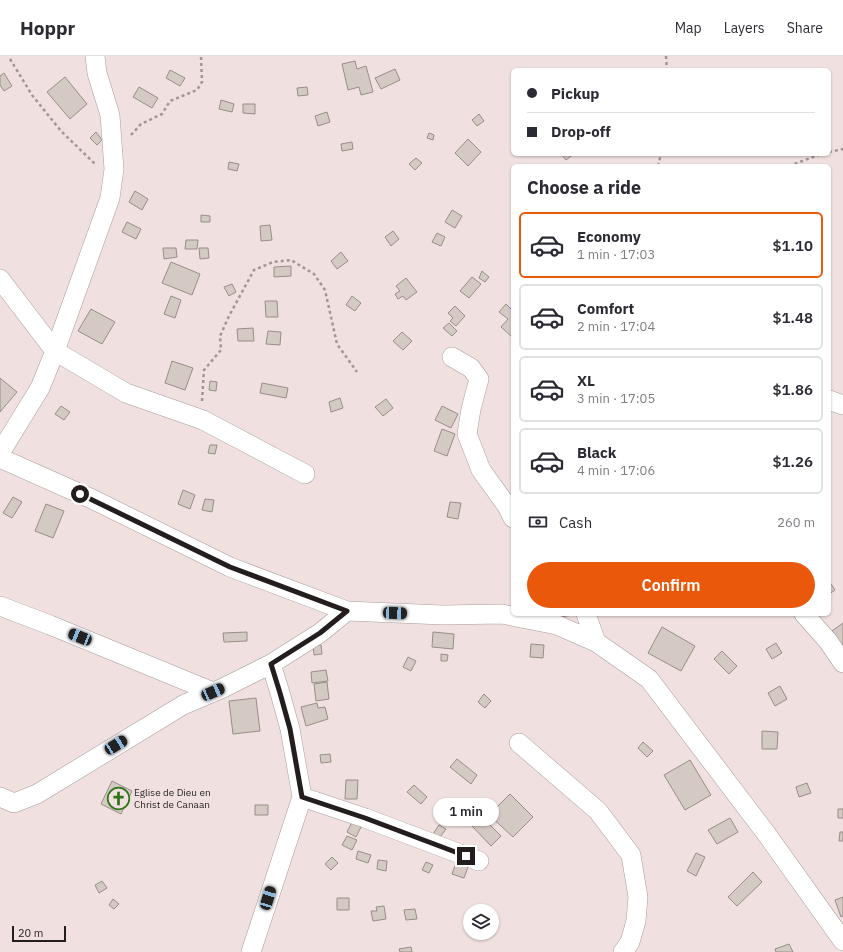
<!DOCTYPE html>
<meta charset="utf-8">
<style>
:root{--surface:#fff;--page:#f7f7f7;--text:#2b2b33;--muted:#7c7c81;--line:#e1e1e2;--accent:#ea580c}
body{margin:0;font-family:"IBM Plex Sans",sans-serif;background:var(--page);color:var(--text);height:100vh;display:flex;flex-direction:column;font-size:15px;white-space:nowrap}
*{box-sizing:border-box;margin:0}
p{font-size:13px;color:var(--muted)}
.icon{flex:none;width:22px;height:22px;fill:none;stroke:currentColor;stroke-width:2;stroke-linecap:round;stroke-linejoin:round}
.map{position:relative;flex:1;overflow:hidden}
.side{position:absolute;left:511px;top:108px;width:320px;height:452px;display:flex;flex-direction:column;background:var(--surface);border-radius:6px;box-shadow:0 1px 3px #0004}
.side>*{flex:none}
.guide{position:absolute;left:511px;top:12px;width:320px;height:88px;border-radius:6px;box-shadow:0 1px 3px #0004;display:grid;align-content:center;height:88px;padding:0 16px;background:var(--surface)}
.controls{position:absolute;left:463px;top:848px;display:grid;gap:8px}
.controls a{display:grid;place-items:center;width:36px;height:36px;border-radius:50%;background:var(--surface);box-shadow:0 1px 3px #0004;font-size:20px}
.scale{position:absolute;left:12px;bottom:10px;width:54px;box-sizing:border-box;padding-left:4px;border:2px solid #231e1d;border-top:0;font-size:11px;line-height:14px;white-space:nowrap;color:#231e1d;-webkit-text-stroke:3px #f0e1e0;paint-order:stroke}
.end{position:absolute;width:18px;height:18px;margin:-9px;border:5px solid #231e1d;background:#fff;box-shadow:0 0 0 2px #fff}
.from{border-radius:50%}
.bubble{position:absolute;height:28px;border-radius:14px;background:var(--surface);box-shadow:0 1px 3px #0004;font-size:13px;font-weight:600;line-height:28px;text-align:center}
.car{position:absolute;width:12px;height:24px;margin:-12px -6px;border-radius:5px;box-shadow:0 0 3px 1px #0007;background:linear-gradient(#222 24%,#8ab4d8 0 40%,#222 0 76%,#8ab4d8 0 86%,#222 0)}
.guide b{display:flex;align-items:center;gap:14px;height:38px;font-size:15px}
.guide b+b{border-top:1px solid var(--line)}
.guide i{width:10px;height:10px;background:var(--text)}
ul{padding:0;list-style:none}
li{display:flex;align-items:center;gap:12px;height:66px;margin:0 8px 6px;padding:0 8px;border:2px solid var(--line);border-radius:6px}
li div{flex:1}
li b{display:block;font-size:15px}
li em{font-style:normal;font-weight:600}
li.current{border-color:var(--accent)}
li>.icon{width:36px;height:36px;stroke-width:1.5}
h2{padding:0 16px;font-size:18px;line-height:48px}
.pay{display:flex;align-items:center;gap:10px;height:44px;padding:0 16px;font-size:15px}
.pay p{margin-inline-start:auto}
.primary-button{display:flex;gap:8px;margin-top:auto;padding:8px 16px}
.primary-button a{flex:1;height:46px;border-radius:24px;background:var(--accent);color:#fff;font-size:16px;font-weight:600;line-height:46px;text-align:center}
header{display:flex;align-items:center;gap:24px;box-sizing:border-box;height:56px;padding:0 20px;background:var(--surface);border-bottom:1px solid var(--line)}
header strong{font-size:19px}
nav{display:flex;gap:22px;margin-inline-start:auto;font-size:14px}
.map>svg:first-child{display:block}
.building{fill:#d5c9c3;stroke:#988d87}
.lines{fill:none;stroke-linecap:round;stroke-linejoin:round}
.minor-casing{stroke:#a99c9b;stroke-width:20}
.path{stroke:#a29695;stroke-width:2.5;stroke-dasharray:3 3;stroke-linecap:butt}
.minor{stroke:#fff;stroke-width:19}
.route{stroke:#231e1d;stroke-width:5}
.labels{text-anchor:middle;dominant-baseline:central;stroke-width:3;stroke-linejoin:round;paint-order:stroke}
.poi-label{font-size:10px;fill:#231e1d;stroke:#f0e1e0;text-anchor:start}
</style>
<header>
<strong>Hoppr</strong>
<nav><a>Map</a><a>Layers</a><a>Share</a></nav>
</header>
<div class="map">
<svg width="843" height="896" viewBox="0 0 843 896">
<rect width="100%" height="100%" fill="#f0e1e0"/>
<path class="building" d="M355 5 357 13 366 10 373 36 361 39 359 31 348 34 342 8Z
M395 13 400 24 381 33 375 22Z
M170 14 185 22 180 30 166 22Z
M4 17 12 30 4 35 0 29V20Z
M65 21 87 48 70 63 47 36Z
M139 31 158 42 152 52 133 41Z
M307 31 308 39 298 40 297 32Z
M221 44 234 48 232 56 219 53Z
M243 48H255V58L243 57Z
M327 56 330 66 318 70 315 60Z
M479 58 484 65 477 70 472 64Z
M96 76 102 84 97 89 90 82Z
M429 77 434 79 433 84 427 82Z
M468 83 481 96 468 110 455 97Z
M352 86 353 93 342 95 341 88Z
M561 98H574L566 104Z
M416 102 422 107 415 114 409 108Z
M229 106 239 108 237 115 228 113Z
M135 135 148 143 142 154 129 146Z
M452 154 462 160 455 172 445 166Z
M201 159 210 160V166H201Z
M127 166 141 173 136 183 122 176Z
M270 169 272 184 261 185 260 170Z
M393 175 399 183 391 190 385 181Z
M437 177 445 181 441 190 432 186Z
M186 184H198L197 193H185Z
M163 192H176L177 201 164 203Z
M199 192H208L209 202 200 203Z
M341 196 348 205 337 213 331 205Z
M171 206 200 218 192 239 162 227Z
M291 210V220L274 221V211Z
M482 215 489 221 485 226 479 222Z
M472 221 481 228 469 242 460 235Z
M406 222 417 236 406 244 403 240 398 243 395 238 400 235 396 230Z
M232 228 236 236 229 240 224 231Z
M171 240 181 244 175 262 164 258Z
M352 240 361 247 355 255 346 249Z
M265 245H277L278 261H266Z
M506 248 513 255V279L511 280 501 271 508 263 499 256Z
M455 250 465 260 456 270 450 265 453 262 448 257Z
M91 253 115 266 102 288 78 275Z
M449 267 457 275 452 280 443 272Z
M253 272 254 285H238L237 273Z
M268 275 281 276 280 289 266 288Z
M402 276 412 285 403 294 393 285Z
M172 305 193 312 185 334 165 327Z
M0 322 17 336 0 356Z
M210 325 217 326 216 335 209 334Z
M262 327 288 332 286 342 260 337Z
M340 342 343 352 331 356 329 346Z
M386 343 393 352 383 360 375 351Z
M61 350 70 356 64 364 55 358Z
M442 350 458 358 451 372 435 364Z
M442 373 455 378 447 400 434 395Z
M210 389H217L215 398 208 397Z
M183 434 195 439 190 453 178 448Z
M13 441 22 446 12 462 3 457Z
M205 443 214 444 212 456 202 454Z
M450 446 461 447 458 463 447 461Z
M46 448 64 455 53 482 35 475Z
M829 525 835 534 829 538Z
M560 558H572L573 559 560 561Z
M843 567V591L832 575Z
M662 571 695 590 681 615 648 597Z
M247 576V585L224 586 223 577Z
M433 576 454 578 453 593 432 591Z
M776 587 782 597 772 603 766 593Z
M531 588 544 589 543 602 530 601Z
M313 589H321L322 598 314 599Z
M722 595 737 610 729 618 714 603Z
M441 598 448 599 447 605H441Z
M408 601 416 605 411 615 403 611Z
M326 614 328 625 312 627 311 616Z
M327 626 329 643 316 645 314 628Z
M780 630 787 643 775 650 768 637Z
M484 638 491 645 485 652 478 646Z
M256 642 260 675 233 678 229 645Z
M317 647 318 652 325 651 328 663 306 670 301 651Z
M762 675 778 676 777 693H762Z
M643 686 653 695 647 701 638 692Z
M330 698 331 706 321 707 320 699Z
M457 703 477 719 471 728 450 711Z
M690 704 711 739 685 754 664 719Z
M346 724H358L357 743H345Z
M112 725 132 735 121 758 101 748Z
M807 727 811 737 799 741 796 731Z
M414 729 427 741 421 748 407 736Z
M510 738 533 761 513 781 489 759Z
M255 749H268V759H255Z
M838 753H843V762H838Z
M481 760 501 780 491 790 472 770Z
M730 762 738 776 717 788 708 774Z
M352 766 361 771 356 781 347 776Z
M439 769 446 773 437 785 431 781Z
M840 776H843V785H839Z
M347 780 357 784 352 794 342 789Z
M358 795 371 799 368 807 356 803Z
M696 797 705 801 696 820 687 815Z
M332 801 338 807 331 814 325 808Z
M378 804 387 805 386 815 377 813Z
M426 806 433 809 429 817 422 814Z
M456 807 468 811 464 822 452 818Z
M753 816 762 826 737 850 728 841Z
M102 825 107 832 99 837 95 829Z
M843 841V860L841 861 835 844Z
M337 842H349V854H337Z
M113 843 119 848 114 853 109 849Z
M384 850 386 863 373 865 371 855H377L376 851Z
M415 853 417 863 406 864 404 854Z
M789 888 793 896H776L775 893Z
M411 891 412 896H400L399 893Z"/>
<g class="lines">
<defs>
<path id="minor" d="M0 223 55 295 126 337 203 364 305 418
M452 301 471 312 479 323 471 353 467 378 481 414 507 450 513 462
M829 344 843 349
M0 397 40 332 55 295 110 142 114 113 110 59 97 17 95 0
M0 402 92 443 230 511 347 555 443 559 502 558 557 569 596 586 649 623 768 780 843 885
M0 550 50 569 213 636
M586 558 596 586
M804 558 828 585 843 607
M271 608 280 637 290 673 302 741 365 762 479 805
M519 687 598 755 631 799 638 841 636 865 630 886 623 896
M0 741 14 747 37 738 183 649 223 632 271 608 320 577 347 555
M251 896 302 741"/>
</defs>
<use href="#minor" class="minor-casing"/>
<path class="path" d="M666 0 667 14
M10 3 32 39 61 75 95 108
M131 79 141 68 162 58 170 45 197 34 202 26 201 0
M829 96 843 93
M658 110 661 98
M789 110 821 98
M202 345 204 314 221 294 220 280 229 260 254 214 273 206 291 204 314 218 325 234 337 288 357 316"/>
<use href="#minor" class="minor"/>
</g>
<g class="lines">
<path class="route" d="M80 438 230 511 347 555 320 577 271 608 280 637 290 673 302 741 365 762 466 800"/>
</g>
<defs>
<symbol id="church-ring" viewBox="-11 -11 22 22"><circle r="9.5" fill="#f0e1e0" stroke="#2d7518" stroke-width="1.5"/><path d="M-1.2-6h2.4v3.5h3.3v2.4h-3.3V6h-2.4V-.1h-3.3v-2.4h3.3Z" fill="#2d7518"/></symbol>
</defs>
<g fill-rule="evenodd">
<use href="#church-ring" x="106" y="730" width="25" height="25"/>
</g>
<g class="labels">
<g class="poi-label">
<text x="134" y="736">Eglise de Dieu en<tspan x="134" dy="12">Christ de Canaan</tspan></text>
</g>
</g>
</svg>
<div class="controls">
<a><svg class="icon" aria-label="layers" viewBox="0 0 24 24"><path d="M12 4l9 5-9 5-9-5zM3 14l9 5 9-5"/></svg></a>
</div>
<div class="scale">20 m</div>
<i class="end from" style="left:80px;top:438px"></i>
<i class="end" style="left:466px;top:800px"></i>
<div class="bubble" style="left:433px;top:742px;width:66px">1 min</div>
<i class="car" style="left:395px;top:557px;rotate:92deg"></i>
<i class="car" style="left:80px;top:581px;rotate:292deg"></i>
<i class="car" style="left:213px;top:636px;rotate:66deg"></i>
<i class="car" style="left:116px;top:689px;rotate:58deg"></i>
<i class="car" style="left:268px;top:842px;rotate:17deg"></i>
<div class="guide">
<b><i class="from"></i>Pickup</b>
<b><i></i>Drop-off</b>
</div>
<section class="side">
<h2>Choose a ride</h2>
<ul>
<li class="current"><svg class="icon" aria-label="car" viewBox="0 0 24 24"><path d="M5 17H2v-5l4-1 3-4h7l3 4 3 1v5h-3M9 17h6M6 11h13"/><circle cx="7" cy="17" r="2"/><circle cx="17" cy="17" r="2"/></svg><div><b>Economy</b><p>1 min · 17:03</p></div><em>$1.10</em></li>
<li><svg class="icon" aria-label="car" viewBox="0 0 24 24"><path d="M5 17H2v-5l4-1 3-4h7l3 4 3 1v5h-3M9 17h6M6 11h13"/><circle cx="7" cy="17" r="2"/><circle cx="17" cy="17" r="2"/></svg><div><b>Comfort</b><p>2 min · 17:04</p></div><em>$1.48</em></li>
<li><svg class="icon" aria-label="car" viewBox="0 0 24 24"><path d="M5 17H2v-5l4-1 3-4h7l3 4 3 1v5h-3M9 17h6M6 11h13"/><circle cx="7" cy="17" r="2"/><circle cx="17" cy="17" r="2"/></svg><div><b>XL</b><p>3 min · 17:05</p></div><em>$1.86</em></li>
<li><svg class="icon" aria-label="car" viewBox="0 0 24 24"><path d="M5 17H2v-5l4-1 3-4h7l3 4 3 1v5h-3M9 17h6M6 11h13"/><circle cx="7" cy="17" r="2"/><circle cx="17" cy="17" r="2"/></svg><div><b>Black</b><p>4 min · 17:06</p></div><em>$1.26</em></li>
</ul>
<div class="pay"><svg class="icon" aria-label="cash" viewBox="0 0 24 24"><path d="M3 7h18v10H3z"/><circle cx="12" cy="12" r="2"/></svg>Cash<p>260 m</p></div>
<div class="primary-button"><a>Confirm</a></div>
</section>
</div>
